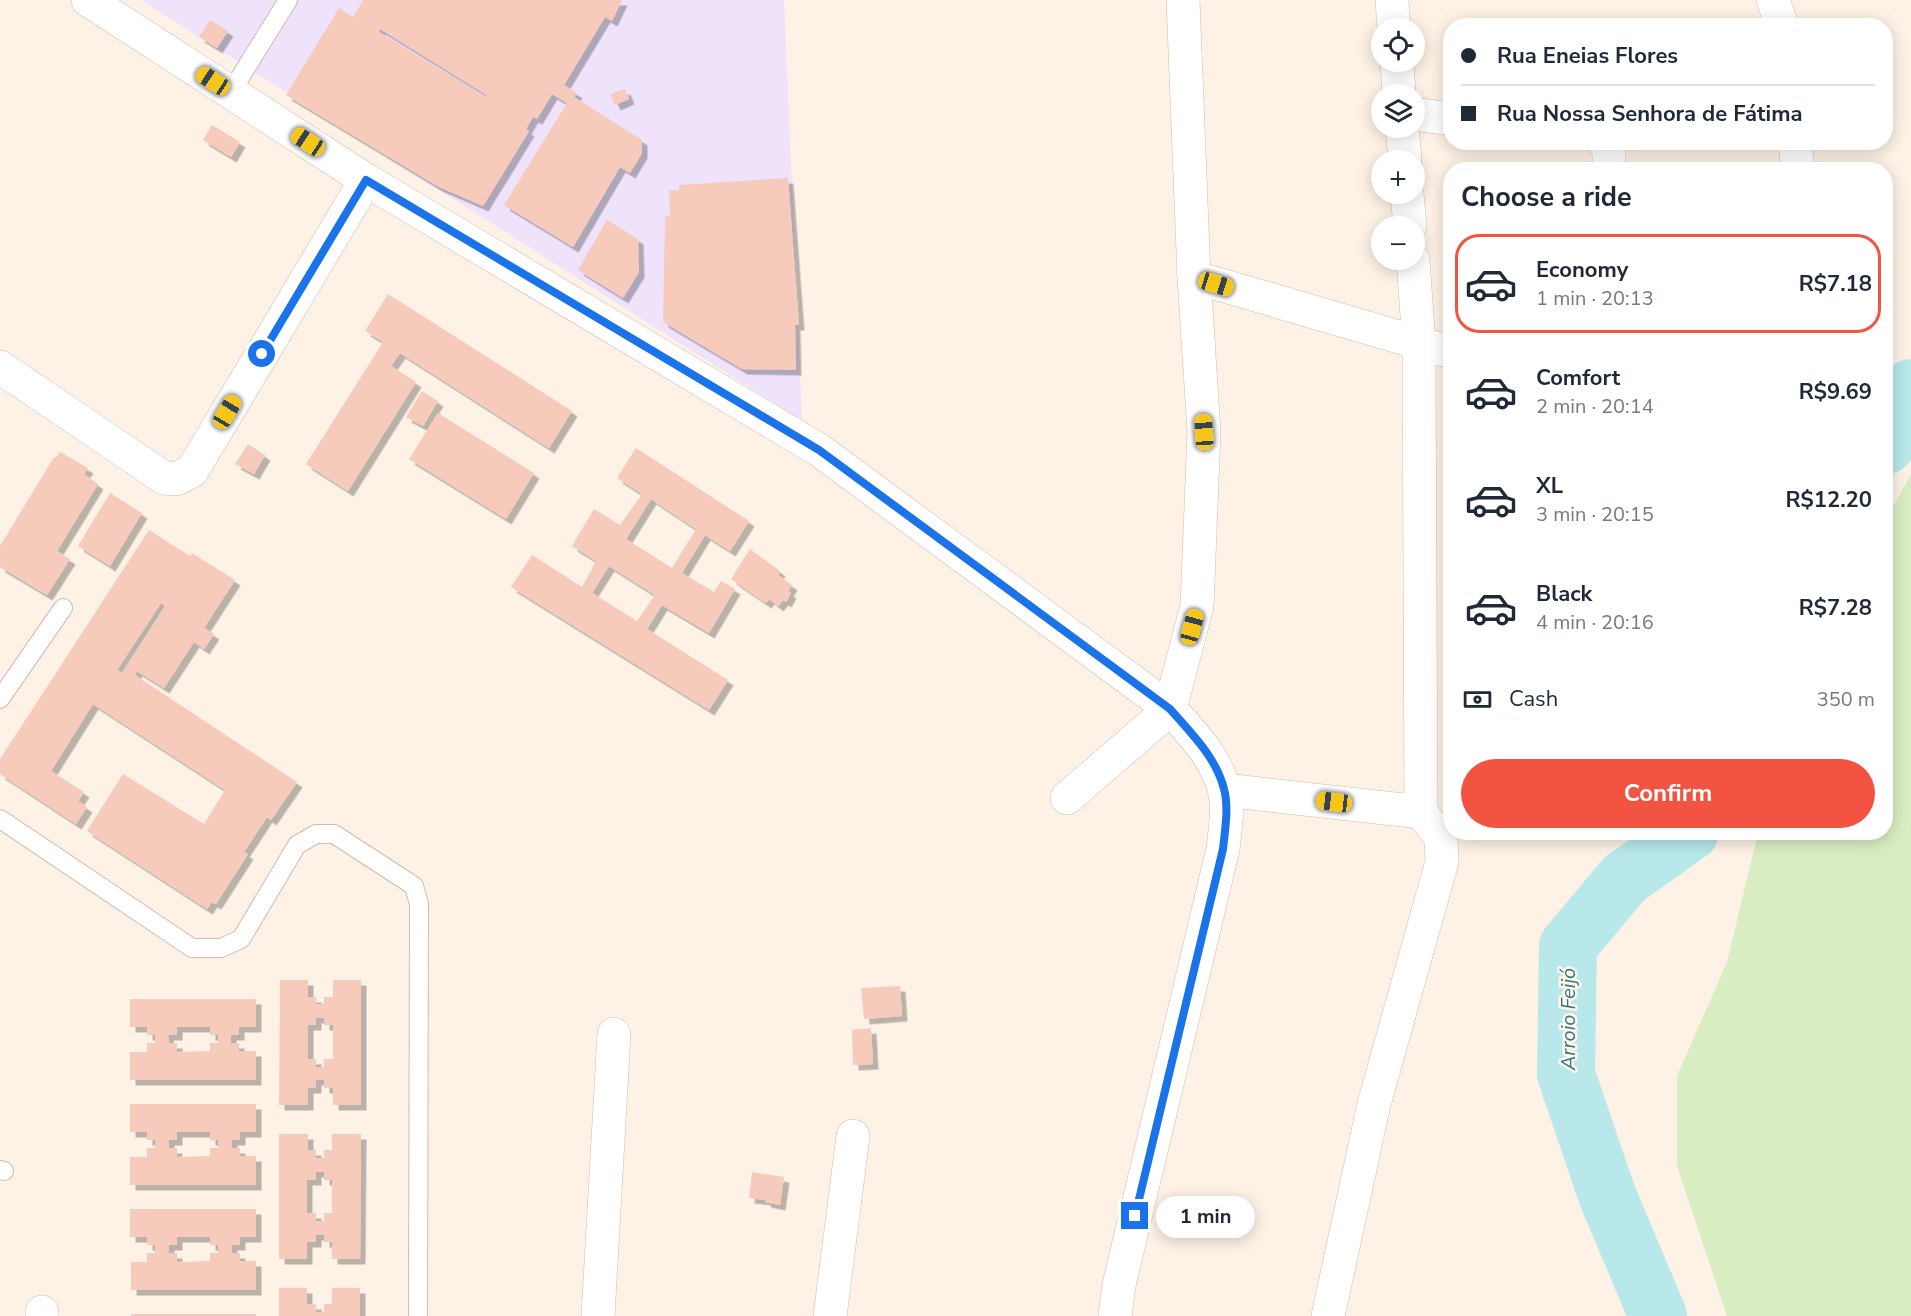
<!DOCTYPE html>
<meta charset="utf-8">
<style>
:root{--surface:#fff;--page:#f2f2f3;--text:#1f2937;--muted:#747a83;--line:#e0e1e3;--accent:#f25441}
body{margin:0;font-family:"Nunito Sans",sans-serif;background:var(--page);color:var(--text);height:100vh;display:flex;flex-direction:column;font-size:22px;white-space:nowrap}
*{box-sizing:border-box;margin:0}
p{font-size:20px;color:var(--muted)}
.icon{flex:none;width:33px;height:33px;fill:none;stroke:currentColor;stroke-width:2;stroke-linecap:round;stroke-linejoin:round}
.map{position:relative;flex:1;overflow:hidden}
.sheet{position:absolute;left:1443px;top:162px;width:450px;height:678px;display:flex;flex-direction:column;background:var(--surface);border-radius:24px;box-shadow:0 3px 15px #0003}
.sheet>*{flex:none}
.banner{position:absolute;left:1443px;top:18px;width:450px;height:132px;border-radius:24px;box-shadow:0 3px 15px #0003;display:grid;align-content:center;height:132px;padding:0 18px;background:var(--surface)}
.buttons{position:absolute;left:1371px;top:18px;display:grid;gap:12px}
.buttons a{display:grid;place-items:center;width:54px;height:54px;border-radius:50%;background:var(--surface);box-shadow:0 3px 15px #0003;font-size:30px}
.end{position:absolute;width:27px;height:27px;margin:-14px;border:8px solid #1a73e8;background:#fff;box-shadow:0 0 0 3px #fff}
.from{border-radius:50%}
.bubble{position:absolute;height:42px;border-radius:21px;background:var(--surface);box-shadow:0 3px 15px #0003;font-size:20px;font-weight:700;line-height:42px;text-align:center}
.car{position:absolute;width:18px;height:36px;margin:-18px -9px;border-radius:8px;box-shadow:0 0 4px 2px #0007;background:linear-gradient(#f5c518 24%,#345 0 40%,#f5c518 0 76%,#345 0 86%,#f5c518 0)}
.banner b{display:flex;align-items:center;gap:21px;height:57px;font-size:22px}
.banner b+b{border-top:2px solid var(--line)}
.banner i{width:15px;height:15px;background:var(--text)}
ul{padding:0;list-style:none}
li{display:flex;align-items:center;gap:18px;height:99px;margin:0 12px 9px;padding:0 6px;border:3px solid transparent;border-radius:24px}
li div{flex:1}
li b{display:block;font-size:22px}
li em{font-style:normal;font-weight:700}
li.current{border-color:var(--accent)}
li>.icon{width:54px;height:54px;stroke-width:1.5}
h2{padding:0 18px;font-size:27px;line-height:72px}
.pay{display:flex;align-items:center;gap:15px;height:66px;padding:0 18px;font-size:22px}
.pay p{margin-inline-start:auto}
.cta{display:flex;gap:12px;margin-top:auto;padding:12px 18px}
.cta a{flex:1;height:69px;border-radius:36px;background:var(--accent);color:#fff;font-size:24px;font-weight:700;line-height:69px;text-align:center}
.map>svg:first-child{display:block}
.education{fill:#efe2fb}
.green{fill:#d9edc2}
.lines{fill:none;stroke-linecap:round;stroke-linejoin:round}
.river{stroke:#b8e8ea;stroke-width:58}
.building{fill:#f6cbbb;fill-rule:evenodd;filter:url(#shadow)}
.service-casing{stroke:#d4baad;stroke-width:20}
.minor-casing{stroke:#d4baad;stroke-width:34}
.tertiary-casing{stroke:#d4baad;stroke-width:34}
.service{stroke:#fff;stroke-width:18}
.minor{stroke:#fff;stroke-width:33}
.tertiary{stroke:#fff;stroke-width:33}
.route{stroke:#1a73e8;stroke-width:8}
.labels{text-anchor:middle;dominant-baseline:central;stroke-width:5;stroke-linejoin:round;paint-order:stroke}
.water-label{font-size:20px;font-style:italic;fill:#377679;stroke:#fff6ee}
</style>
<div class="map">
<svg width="1911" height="1316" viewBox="0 0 1911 1316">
<defs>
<filter id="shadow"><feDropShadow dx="5.5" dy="5.5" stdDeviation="0" flood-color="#0004"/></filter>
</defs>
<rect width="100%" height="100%" fill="#fef2e6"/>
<path class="education" d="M141 0H784L802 421Z"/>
<path class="green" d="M1911 474V1316H1727L1677 1166V1076L1727 962 1758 833 1886 832V520Z"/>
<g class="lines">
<path class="river" d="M1886 445 1911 388
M1658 1316 1607 1195 1566 1074 1568 946 1624 879 1690 832"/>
</g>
<path class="building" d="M363 0H622L612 21 605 17 564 85 577 93 574 97 642 140V153L630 173 620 167 573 247 504 205 567 103 552 94 537 119 533 117 526 129 529 131 483 206 437 186 286 95 339 8 353 17ZM380 29 488 96 486 97 379 32Z
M210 20 228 31 217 48 199 37Z
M625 89 629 99 615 105 610 94Z
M212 125 240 142 231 157 203 140Z
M788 178 799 325H795L796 370 742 369 663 322 665 217 670 216 669 190H679V185Z
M607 220 638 239 639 272 623 298 578 270Z
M388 294 572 411 549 448 400 353 391 366 416 382 348 491 306 464 383 342 365 331Z
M422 391 438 401 423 426 406 417Z
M438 413 534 473 506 519 409 459Z
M248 444 265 455 254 474 235 464Z
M636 448 749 521 730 551 705 535 682 573 714 592 721 581 735 589 709 633 662 605 647 629 728 680 709 710 511 587 532 555 582 587 596 561 572 546 594 509 620 525 642 494 617 478ZM651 499 696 529 672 568 626 539ZM609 566 655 595 637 621 592 593Z
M60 452 88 468 84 474 98 484 57 551 70 559 47 595 0 567V546L54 457 56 458Z
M110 493 142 513 110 566 78 546Z
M149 530 190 556 192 553 235 580 204 628 214 634 204 649 194 642 164 688 137 671 135 675 297 782 271 820 267 817 244 852 248 854 216 904 212 902 207 909 87 831 123 774 204 824 225 790 93 704 51 771 84 792 78 801 87 807 76 824 0 774V759ZM161 603 165 606 122 673 117 670Z
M750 549 780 571 778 575 792 585 788 591 791 593 786 602 783 600 778 606 769 599 766 603 731 579Z
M280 980H308V997H316V1004H324V997H333V980H361V1105H333V1088H324V1080H316V1088H308V1105H279ZM316 1018H324V1025H333V1059H324V1067H316V1059H308V1025H316Z
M900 986 902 1016 864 1019 861 988Z
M130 999H256V1027H239V1035H231V1043H239V1051H256V1080H130V1052H147V1043H155V1035H147V1027H130ZM177 1027H210V1035H218V1043H210V1051L177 1052V1043H169L168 1035H177Z
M871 1028 873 1064 853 1065 852 1030Z
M130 1104H256V1132H240V1140H232V1148H240V1156H256V1185H130V1157H147V1148H155V1140H147V1132H130ZM177 1132H210V1140H218V1148H210V1156L177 1157V1148H169V1140H177Z
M279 1134H308V1150H316V1158H324V1150H332V1134H361L360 1259H332V1242H324V1235H316V1242H307V1259H279ZM316 1172H324V1180H332V1213H324V1221H316V1213H307V1180H316Z
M752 1172 784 1177 780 1205 765 1202 766 1200 749 1198Z
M130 1209H256V1237H240V1245H232V1253H240V1261H256V1290H131V1262H147V1253H155V1245H147V1237H130ZM177 1237H210V1245H218V1253H210V1261L177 1262V1253H169V1245H177Z
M279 1288H307V1304H316V1312H324V1304H332V1288H360V1316H279Z
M131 1314H256V1316H131Z"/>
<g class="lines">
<defs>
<path id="service" d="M231 92 288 0
M0 699 63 608
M0 819 192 948H221L241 939 297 845 316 834H334L414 886 419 904 418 1316
M0 1170 4 1171"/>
<path id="minor" d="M1392 0 1394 28
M1773 0 1782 26
M1397 62 1399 94
M1414 114 1450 119
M1402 128 1405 160
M1604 142 1609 150V170
M1795 142 1798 170
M366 180 819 450 1170 709C1191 732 1216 757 1224 789 1229 808 1225 830 1223 849L1119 1285 1115 1316
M1407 194 1410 226
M1194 277 1450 352
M1225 790 1421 812 1419 344 1413 260
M1067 798 1170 709 1197 606 1204 432 1194 277 1183 0
M42 1316V1312
M598 1316 614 1034
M830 1316 853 1136
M1328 1316 1374 1104 1442 862 1441 838 1421 812"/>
<path id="tertiary" d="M0 367 164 478 176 479 192 471 366 180 88 0"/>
</defs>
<use href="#service" class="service-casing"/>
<use href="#minor" class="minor-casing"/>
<use href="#tertiary" class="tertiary-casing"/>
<use href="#service" class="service"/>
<use href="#minor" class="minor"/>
<use href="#tertiary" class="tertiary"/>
</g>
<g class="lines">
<path class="route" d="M262 354 366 180 819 450 1170 709C1191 733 1216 757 1224 789 1229 807 1225 830 1223 849L1135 1216"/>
</g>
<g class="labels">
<g class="water-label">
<text transform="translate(1568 1019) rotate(-90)">Arroio Feijó</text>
</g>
</g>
</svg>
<div class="buttons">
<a><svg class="icon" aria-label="locate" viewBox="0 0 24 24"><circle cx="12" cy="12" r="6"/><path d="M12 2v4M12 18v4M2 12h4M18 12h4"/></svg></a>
<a><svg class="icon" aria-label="layers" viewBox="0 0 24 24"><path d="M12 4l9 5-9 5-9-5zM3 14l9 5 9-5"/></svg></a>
<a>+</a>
<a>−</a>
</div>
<i class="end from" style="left:262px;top:354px"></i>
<i class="end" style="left:1135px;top:1216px"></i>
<div class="bubble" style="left:1156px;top:1196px;width:99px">1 min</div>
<i class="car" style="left:213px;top:81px;rotate:303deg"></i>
<i class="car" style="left:308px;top:142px;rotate:303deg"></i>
<i class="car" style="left:1216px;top:284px;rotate:107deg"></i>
<i class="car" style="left:227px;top:412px;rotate:31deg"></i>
<i class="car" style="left:1204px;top:432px;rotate:356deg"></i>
<i class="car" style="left:1192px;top:627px;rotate:15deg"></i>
<i class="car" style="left:1334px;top:802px;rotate:277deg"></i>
<div class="banner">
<b><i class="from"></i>Rua Eneias Flores</b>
<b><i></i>Rua Nossa Senhora de Fátima</b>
</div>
<section class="sheet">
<h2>Choose a ride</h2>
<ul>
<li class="current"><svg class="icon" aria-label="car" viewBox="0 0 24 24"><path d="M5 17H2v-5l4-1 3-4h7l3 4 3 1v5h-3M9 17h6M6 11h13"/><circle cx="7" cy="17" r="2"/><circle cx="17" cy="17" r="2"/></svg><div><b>Economy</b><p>1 min · 20:13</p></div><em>R$7.18</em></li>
<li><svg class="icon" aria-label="car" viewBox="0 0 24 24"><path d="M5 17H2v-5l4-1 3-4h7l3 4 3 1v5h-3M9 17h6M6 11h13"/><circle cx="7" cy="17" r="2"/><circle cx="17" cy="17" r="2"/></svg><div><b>Comfort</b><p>2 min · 20:14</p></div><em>R$9.69</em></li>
<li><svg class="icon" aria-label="car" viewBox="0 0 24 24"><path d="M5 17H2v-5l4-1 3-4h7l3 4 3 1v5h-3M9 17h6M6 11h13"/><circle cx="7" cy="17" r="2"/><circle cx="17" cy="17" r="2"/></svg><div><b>XL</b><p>3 min · 20:15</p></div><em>R$12.20</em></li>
<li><svg class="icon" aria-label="car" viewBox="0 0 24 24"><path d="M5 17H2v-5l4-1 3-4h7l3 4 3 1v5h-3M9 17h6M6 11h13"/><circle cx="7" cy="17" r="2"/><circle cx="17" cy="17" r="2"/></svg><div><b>Black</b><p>4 min · 20:16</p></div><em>R$7.28</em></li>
</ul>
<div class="pay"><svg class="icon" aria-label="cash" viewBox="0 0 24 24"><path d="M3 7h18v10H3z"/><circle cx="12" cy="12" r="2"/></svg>Cash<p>350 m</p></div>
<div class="cta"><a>Confirm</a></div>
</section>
</div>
